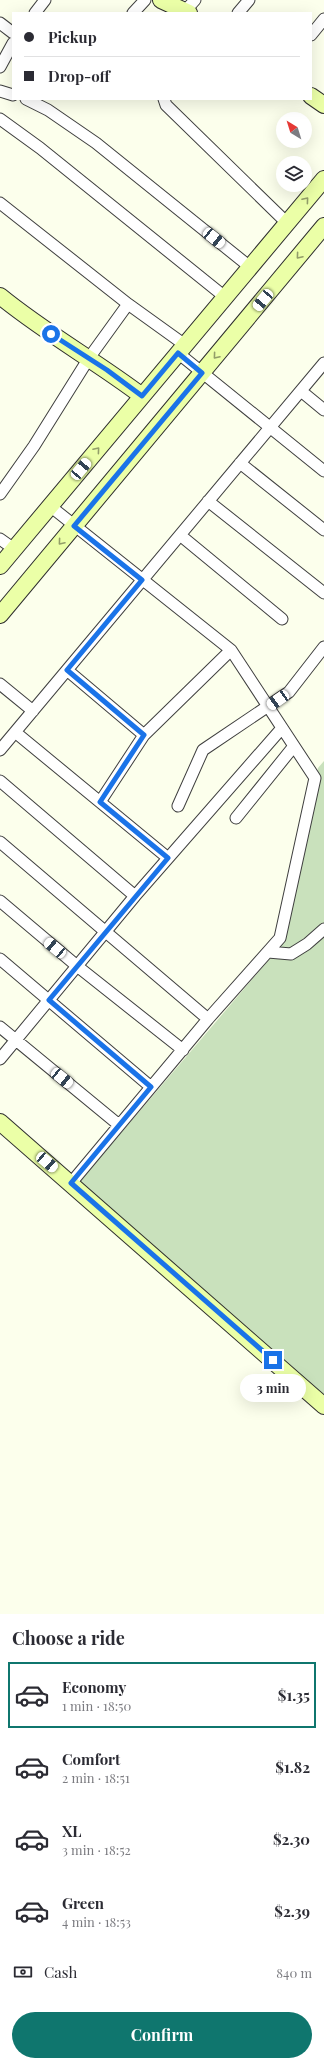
<!DOCTYPE html>
<meta charset="utf-8">
<style>
:root{--surface:#fff;--page:#f2f2f3;--text:#2b2b33;--muted:#7c7c81;--line:#e1e1e2;--accent:#0f766e}
body{margin:0;font-family:"Playfair Display",serif;background:var(--page);color:var(--text);height:100vh;display:flex;flex-direction:column;font-size:15px;white-space:nowrap}
*{box-sizing:border-box;margin:0}
p{font-size:13px;color:var(--muted)}
.icon{flex:none;width:22px;height:22px;fill:none;stroke:currentColor;stroke-width:2;stroke-linecap:round;stroke-linejoin:round}
.map{position:relative;height:1614px;overflow:hidden}
.drawer{display:flex;flex-direction:column;background:var(--surface);flex:1}
.drawer>*{flex:none}
.guide{position:absolute;left:12px;top:12px;width:300px;height:88px;border-radius:0px;box-shadow:0 4px 16px #0002;display:grid;align-content:center;height:88px;padding:0 12px;background:var(--surface)}
.needle{width:26px;rotate:322deg}
.buttons{position:absolute;left:276px;top:112px;display:grid;gap:8px}
.buttons a{display:grid;place-items:center;width:36px;height:36px;border-radius:50%;background:var(--surface);box-shadow:0 4px 16px #0002;font-size:20px}
.end{position:absolute;width:18px;height:18px;margin:-9px;border:5px solid #1a73e8;background:#fff;box-shadow:0 0 0 2px #fff}
.from{border-radius:50%}
.bubble{position:absolute;height:28px;border-radius:14px;background:var(--surface);box-shadow:0 4px 16px #0002;font-size:13px;font-weight:700;line-height:28px;text-align:center}
.car{position:absolute;width:12px;height:24px;margin:-12px -6px;border-radius:5px;box-shadow:0 0 3px 1px #0007;background:linear-gradient(#fff 24%,#345 0 40%,#fff 0 76%,#345 0 86%,#fff 0)}
.guide b{display:flex;align-items:center;gap:14px;height:38px;font-size:15px}
.guide b+b{border-top:1px solid var(--line)}
.guide i{width:10px;height:10px;background:var(--text)}
ul{padding:0;list-style:none}
li{display:flex;align-items:center;gap:12px;height:66px;margin:0 8px 6px;padding:0 4px;border:2px solid transparent;border-radius:0px}
li div{flex:1}
li b{display:block;font-size:15px}
li em{font-style:normal;font-weight:700}
li.active{border-color:var(--accent)}
li>.icon{width:36px;height:36px;stroke-width:1.5}
h2{padding:0 12px;font-size:18px;line-height:48px}
.pay{display:flex;align-items:center;gap:10px;height:44px;padding:0 12px;font-size:15px}
.pay p{margin-inline-start:auto}
.button{display:flex;gap:8px;margin-top:auto;padding:8px 12px}
.button a{flex:1;height:46px;border-radius:24px;background:var(--accent);color:#fff;font-size:16px;font-weight:700;line-height:46px;text-align:center}
.map>svg:first-child{display:block}
.cemetery{fill:#c9e1bc}
.lines{fill:none;stroke-linecap:round;stroke-linejoin:round}
.street-casing{stroke:#3f3f3f;stroke-width:13}
.secondary-casing{stroke:#2e2e2e;stroke-width:18}
.street{stroke:#fff;stroke-width:11}
.secondary{stroke:#ebffa7;stroke-width:16}
.oneway{stroke:#929e69}
.route{stroke:#1a73e8;stroke-width:5}
</style>
<div class="map">
<svg width="324" height="1614" viewBox="0 0 324 1614">
<rect width="100%" height="100%" fill="#fcffec"/>
<path class="cemetery" d="M324 761V1403L75 1187 284 942 318 768Z"/>
<g class="lines">
<defs>
<path id="street" d="M185 11 195 0
M35 13 45 0
M133 13 145 0
M238 13 249 0
M0 23 13 33
M311 35 324 19
M0 67 13 43
M0 91 13 95
M26 99 48 110 96 143 250 267
M164 99 166 105 287 223
M0 119 40 148 225 297
M0 203 128 304 185 345
M178 353 324 471
M301 391 324 410
M240 463 324 530
M0 494 34 446 89 358 128 304
M208 501 324 593
M50 506 231 650 315 778 280 938 208 1019 71 1183
M180 535 282 619
M0 539 14 549
M67 670 144 735
M0 684 33 711
M15 732 168 858
M0 750 324 363
M0 781 135 896
M100 802 144 735 231 650
M178 806 203 750 289 692 324 647
M236 818 294 746
M0 842 208 1019
M0 901 77 966 183 1050
M268 952 291 954 307 944 324 929
M0 959 151 1087
M0 1027 119 1125
M0 1059 135 896 282 728"/>
<path id="secondary" d="M161 0 189 13
M311 96 324 105
M0 296C45 333 96 361 142 396
M0 566 324 179
M0 615 324 226
M0 1122 324 1406"/>
</defs>
<use href="#street" class="street-casing"/>
<use href="#secondary" class="secondary-casing"/>
<use href="#street" class="street"/>
<use href="#secondary" class="secondary"/>
</g>
<defs><path id="oneway-chevron" d="M-2-3.5L2.5 0L-2 3.5" fill="none" stroke-width="1.6" stroke-linecap="round" stroke-linejoin="round"/></defs>
<g class="oneway">
<use href="#oneway-chevron" transform="translate(306 200) rotate(-50)"/>
<use href="#oneway-chevron" transform="translate(299 256) rotate(130)"/>
<use href="#oneway-chevron" transform="translate(216 356) rotate(130)"/>
<use href="#oneway-chevron" transform="translate(97 450) rotate(-50)"/>
<use href="#oneway-chevron" transform="translate(61 542) rotate(130)"/>
</g>
<g class="lines">
<path class="route" d="M51 334 107 370 142 396 178 353 202 373 74 526 142 580 67 670 144 735 100 802 168 858 49 1000 151 1087 71 1183 273 1360"/>
</g>
</svg>
<div class="buttons">
<a><svg class="needle" viewBox="-14 -14 28 28"><path d="M0-13l5 13h-10z" fill="#e53935"/><path d="M0 13l5-13h-10z" fill="#7c7c81"/></svg></a>
<a><svg class="icon" aria-label="layers" viewBox="0 0 24 24"><path d="M12 4l9 5-9 5-9-5zM3 14l9 5 9-5"/></svg></a>
</div>
<i class="end from" style="left:51px;top:334px"></i>
<i class="end" style="left:273px;top:1360px"></i>
<div class="bubble" style="left:240px;top:1374px;width:66px">3 min</div>
<i class="car" style="left:214px;top:238px;rotate:129deg"></i>
<i class="car" style="left:263px;top:300px;rotate:220deg"></i>
<i class="car" style="left:81px;top:469px;rotate:40deg"></i>
<i class="car" style="left:278px;top:700px;rotate:235deg"></i>
<i class="car" style="left:55px;top:948px;rotate:310deg"></i>
<i class="car" style="left:62px;top:1078px;rotate:129deg"></i>
<i class="car" style="left:47px;top:1162px;rotate:131deg"></i>
<div class="guide">
<b><i class="from"></i>Pickup</b>
<b><i></i>Drop-off</b>
</div>
</div>
<section class="drawer">
<h2>Choose a ride</h2>
<ul>
<li class="active"><svg class="icon" aria-label="car" viewBox="0 0 24 24"><path d="M5 17H2v-5l4-1 3-4h7l3 4 3 1v5h-3M9 17h6M6 11h13"/><circle cx="7" cy="17" r="2"/><circle cx="17" cy="17" r="2"/></svg><div><b>Economy</b><p>1 min · 18:50</p></div><em>$1.35</em></li>
<li><svg class="icon" aria-label="car" viewBox="0 0 24 24"><path d="M5 17H2v-5l4-1 3-4h7l3 4 3 1v5h-3M9 17h6M6 11h13"/><circle cx="7" cy="17" r="2"/><circle cx="17" cy="17" r="2"/></svg><div><b>Comfort</b><p>2 min · 18:51</p></div><em>$1.82</em></li>
<li><svg class="icon" aria-label="car" viewBox="0 0 24 24"><path d="M5 17H2v-5l4-1 3-4h7l3 4 3 1v5h-3M9 17h6M6 11h13"/><circle cx="7" cy="17" r="2"/><circle cx="17" cy="17" r="2"/></svg><div><b>XL</b><p>3 min · 18:52</p></div><em>$2.30</em></li>
<li><svg class="icon" aria-label="car" viewBox="0 0 24 24"><path d="M5 17H2v-5l4-1 3-4h7l3 4 3 1v5h-3M9 17h6M6 11h13"/><circle cx="7" cy="17" r="2"/><circle cx="17" cy="17" r="2"/></svg><div><b>Green</b><p>4 min · 18:53</p></div><em>$2.39</em></li>
</ul>
<div class="pay"><svg class="icon" aria-label="cash" viewBox="0 0 24 24"><path d="M3 7h18v10H3z"/><circle cx="12" cy="12" r="2"/></svg>Cash<p>840 m</p></div>
<div class="button"><a>Confirm</a></div>
</section>
